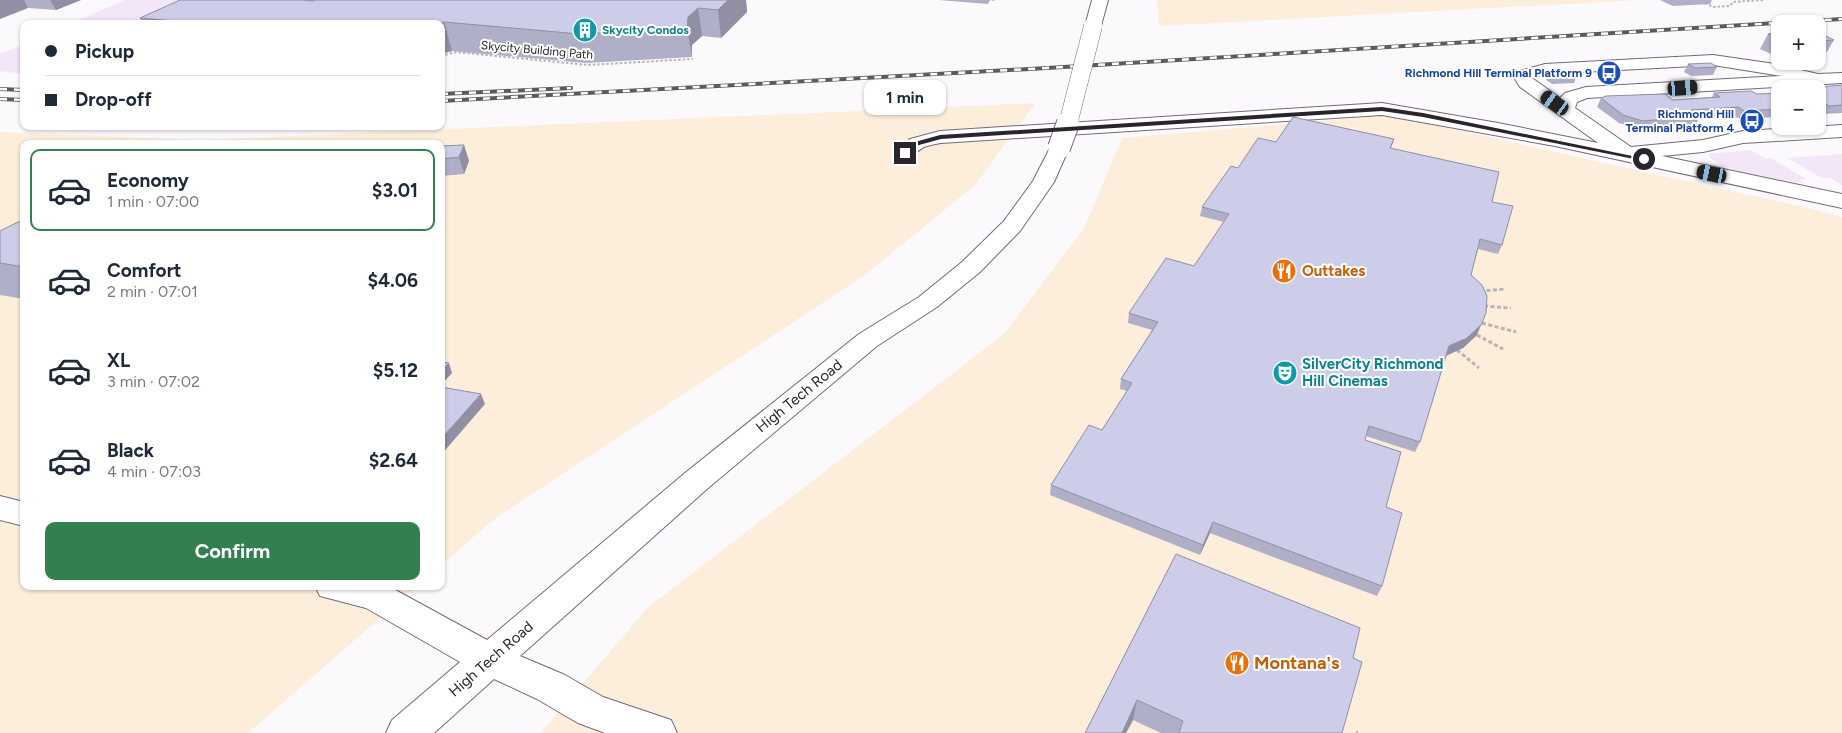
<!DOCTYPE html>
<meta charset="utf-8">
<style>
:root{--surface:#fff;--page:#f6f6f7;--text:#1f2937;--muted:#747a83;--line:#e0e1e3;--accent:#32804f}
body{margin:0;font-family:Figtree,sans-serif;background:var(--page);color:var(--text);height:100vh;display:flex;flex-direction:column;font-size:19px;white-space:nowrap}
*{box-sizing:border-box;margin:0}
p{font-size:16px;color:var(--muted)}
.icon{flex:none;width:28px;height:28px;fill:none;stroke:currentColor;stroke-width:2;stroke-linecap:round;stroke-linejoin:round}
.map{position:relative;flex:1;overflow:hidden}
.drawer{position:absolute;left:20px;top:140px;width:425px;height:450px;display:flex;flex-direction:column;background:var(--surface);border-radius:10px;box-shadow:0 1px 4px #0004}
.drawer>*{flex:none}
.hud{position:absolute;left:20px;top:20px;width:425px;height:110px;border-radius:10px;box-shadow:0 1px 4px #0004;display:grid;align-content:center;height:110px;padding:0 25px;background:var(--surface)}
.tools{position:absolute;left:1771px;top:15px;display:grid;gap:10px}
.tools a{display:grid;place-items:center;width:55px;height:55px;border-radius:10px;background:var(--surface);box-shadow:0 1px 4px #0004;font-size:25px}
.end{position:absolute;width:22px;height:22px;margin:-11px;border:6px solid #2a252c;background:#fff;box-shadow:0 0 0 2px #fff}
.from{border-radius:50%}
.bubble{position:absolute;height:35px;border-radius:10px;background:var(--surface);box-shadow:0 1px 4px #0004;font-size:16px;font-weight:700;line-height:35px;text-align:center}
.car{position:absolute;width:15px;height:30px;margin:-15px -8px;border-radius:6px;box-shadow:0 0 4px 1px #0007;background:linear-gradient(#222 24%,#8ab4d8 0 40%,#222 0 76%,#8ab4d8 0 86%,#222 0)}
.hud b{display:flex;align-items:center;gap:18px;height:48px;font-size:19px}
.hud b+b{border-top:1px solid var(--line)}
.hud i{width:12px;height:12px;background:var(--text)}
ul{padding:9px 0 0;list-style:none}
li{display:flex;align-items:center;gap:15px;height:82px;margin:0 10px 8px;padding:0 15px;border:2px solid transparent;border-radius:10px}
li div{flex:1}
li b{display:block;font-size:19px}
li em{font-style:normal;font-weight:700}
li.selected{border-color:var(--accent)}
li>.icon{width:45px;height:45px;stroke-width:1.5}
.primary-button{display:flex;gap:10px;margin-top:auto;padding:10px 25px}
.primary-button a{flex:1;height:58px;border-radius:10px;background:var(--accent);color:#fff;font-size:20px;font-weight:700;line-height:58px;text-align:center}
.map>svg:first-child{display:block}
.commercial{fill:#fceedb}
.green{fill:#f4e6f9}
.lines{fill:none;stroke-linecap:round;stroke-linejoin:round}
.minor-casing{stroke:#75697a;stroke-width:2}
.path-far2{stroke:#b7b3b8;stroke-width:2;stroke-dasharray:2.5 2;stroke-linecap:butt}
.path-far1{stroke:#b7b3b8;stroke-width:3;stroke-dasharray:4 2.5;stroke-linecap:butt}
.path{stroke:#b7b3b8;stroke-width:4;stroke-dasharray:5 3;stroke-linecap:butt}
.minor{fill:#fff;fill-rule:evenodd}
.rail-casing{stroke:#5e595f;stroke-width:4}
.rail{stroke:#fff;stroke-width:2.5;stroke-dasharray:7;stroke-linecap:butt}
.minor-bridge-far1-casing{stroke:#75697a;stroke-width:19;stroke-linecap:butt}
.minor-bridge-casing{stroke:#75697a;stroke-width:24;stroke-linecap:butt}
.minor-bridge-far1{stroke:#fff;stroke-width:18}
.minor-bridge{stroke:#fff;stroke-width:22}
.wall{fill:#b0afc8}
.shaded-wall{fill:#908fa3}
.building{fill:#cdcce9;stroke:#908fa3}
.route{fill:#2a252c}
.labels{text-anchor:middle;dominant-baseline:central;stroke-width:4;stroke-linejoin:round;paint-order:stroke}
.far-culture-label{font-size:12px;font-weight:bold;fill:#0d838f;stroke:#fff;text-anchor:start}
.far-street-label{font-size:12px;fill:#2a252c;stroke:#fff}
.far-transit-label{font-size:12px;font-weight:bold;fill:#164399;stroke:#fff;text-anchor:end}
.food-label{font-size:15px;font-weight:bold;fill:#c56008;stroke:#fff;text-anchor:start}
.culture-label{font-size:15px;font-weight:bold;fill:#0d838f;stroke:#fff;text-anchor:start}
.street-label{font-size:15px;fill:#2a252c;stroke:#fff}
.near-food-label{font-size:18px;font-weight:bold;fill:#c56008;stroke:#fff;text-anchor:start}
</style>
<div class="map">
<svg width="1842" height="733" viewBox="0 0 1842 733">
<rect width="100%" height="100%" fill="#fcf9fd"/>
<path class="commercial" d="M1157 0H1639L1159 26Z
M1036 103 975 185 865 275 497 517 441 565V144H24V586H417L248 733H0V132L201 140Z
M1389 115 1804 207 1842 217V733H541L647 608 1004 334 1084 228 1122 138Z"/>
<path class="green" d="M124 0H226L176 24H70Z
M24 44V74L0 71V54Z
M1751 150 1766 159 1771 158 1806 179 1799 180 1806 184C1785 180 1716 173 1708 154Z
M1842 154V185L1830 178H1822L1787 158Z"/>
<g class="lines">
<defs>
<path id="minor" d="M1092 0H1108L1101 26 1099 29H1087L1085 26Z
M1713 55 1775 64 1818 74 1842 73V83L1587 98 1577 102 1575 108 1631 147 1703 140 1743 131 1842 125V137L1743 143 1703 152 1662 156 1842 194V208L1555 146 1382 115 941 143C935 144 929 145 924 147 913 153 911 161 898 157L895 153 910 139 940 131 1382 103 1498 123 1598 143 1520 87 1513 76 1516 72 1545 64ZM1713 65 1782 76 1586 87 1565 93 1560 98 1532 78 1545 74Z
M1059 142 1066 144 1069 148 1054 182 1020 231 980 272 937 307 877 346 707 489 520 656 565 675 603 697 671 720 677 733H605L578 723 537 699 494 679 434 733H386L392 720 460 662 366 608 320 596 315 586H388L487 640 685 473 859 334 919 297 962 262 1004 221 1033 181 1052 144Z
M0 496 24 502V526L0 520Z"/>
</defs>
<use href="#minor" class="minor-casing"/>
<path class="path-far2" d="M1705 3 1713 7 1730 6 1733 2 1763 0
M441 56 456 52 588 65 693 59"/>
<path class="path-far1" d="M1480 291 1505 289
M1484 306 1511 308
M1482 323 1516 332
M1477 335 1503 349
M1457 350 1479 368"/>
<path class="path" d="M1356 733H1358"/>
<use href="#minor" class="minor"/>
<defs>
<path id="rail" d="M0 89 24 90
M441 94 571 88
M0 99 24 100
M441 101 1047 68 1842 19"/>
</defs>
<use href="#rail" class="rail-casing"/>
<use href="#rail" class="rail"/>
<defs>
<path id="minor-bridge-far1" d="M1068 124 1093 26"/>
<path id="minor-bridge" d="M1059 148 1068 123"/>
</defs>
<use href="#minor-bridge-far1" class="minor-bridge-far1-casing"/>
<use href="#minor-bridge" class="minor-bridge-casing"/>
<use href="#minor-bridge-far1" class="minor-bridge-far1"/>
<use href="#minor-bridge" class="minor-bridge"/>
</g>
<path class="wall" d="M0 0H81L56 10 28 8Z
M180 0H746L747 12 721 38 702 36 692 45V57L586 63 452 51 441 54V24H143L140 18Z
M938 0H995L994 1 990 0 988 4Z
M1660 0H1712L1710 4 1673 6Z
M1818 32 1834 40 1825 55H1818Z
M1780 33V57H1778L1760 49 1768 34Z
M1688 64 1717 67 1713 75 1691 76 1684 72Z
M1549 72 1577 75 1574 83 1552 84 1546 80Z
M1842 85V113L1824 114 1818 110V89Z
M1714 93 1757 94 1780 93V113L1778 117 1740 119 1734 116 1699 118 1696 124 1639 129 1619 123 1597 107 1601 98 1673 100 1712 97Z
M1394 139 1391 148 1492 202 1502 245 1498 254 1478 249 1471 275 1477 335 1463 348 1446 356 1420 442 1415 452 1366 436 1365 440 1386 507 1382 586 1377 596 1210 533 1200 555 1050 495 1051 485 1102 430 1127 391 1120 389 1121 379 1152 330 1128 323 1129 313 1194 266 1224 222 1200 216 1202 207 1238 168 1276 142Z
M464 145 469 161 464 174 441 176V146Z
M24 219V299L0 295V231Z
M1176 554 1353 658 1342 733H1161L1133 720 1126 733H1085Z"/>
<path class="shaded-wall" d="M0 0H24L28 8 0 19Z
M50 0H81L56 10Z
M728 0H746L747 12 721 38 718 10Z
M698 8 702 36 692 45V57L687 28 688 17Z
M444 22 452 51 441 54V24H439Z
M464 145 469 161 464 174 459 157Z
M1481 325 1477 335 1463 348 1445 356 1449 346Z
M449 363 452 373 441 385V371Z
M481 394 485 404 441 455V439Z
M1213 522 1210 533 1200 555 1203 545Z
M1137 700 1133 720 1126 733H1122Z"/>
<path class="building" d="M180 0H302L313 1 315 0H728L718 10 698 8 688 17 687 28 580 34 444 22 439 24H208L140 18Z
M1818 32 1834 40 1818 41Z
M1780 33V40L1768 34Z
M1711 63 1717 67 1695 68 1688 64Z
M1571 71 1577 75 1555 76 1549 72Z
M1842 85V105L1829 106 1823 102H1818V89H1797Z
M1751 91 1757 94 1780 93V105H1776L1780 107V109L1745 111 1738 107 1691 110 1700 116 1643 121 1623 115 1601 98 1606 96 1665 94 1673 100 1720 97 1714 93Z
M1293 117 1394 139 1390 148 1499 172 1492 202 1513 206 1502 245 1480 239 1471 275 1482 285 1487 296 1486 313 1481 325 1467 338 1449 346 1420 442 1369 426 1365 440 1401 452 1386 507 1402 513 1382 586 1213 522 1203 545 1051 485 1089 425 1102 430 1132 383 1121 379 1158 322 1129 313 1166 258 1194 266 1229 214 1202 207 1231 166 1238 168 1258 138 1276 142Z
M464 145 459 157 441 159V146Z
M24 219V267L0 263V231Z
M441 362 449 363 441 371Z
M441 387 481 394 441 439Z
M1176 554 1360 628 1353 658 1362 662 1342 733H1179L1183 721 1137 700 1122 733H1085Z"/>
<path class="route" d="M1382 107 1423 113 1647 159 1644 161 1423 117 1382 111 941 139 919 145 907 154 902 153 915 142 940 135Z"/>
<defs>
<symbol id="building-disc" viewBox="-11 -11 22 22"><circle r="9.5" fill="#0f9aa8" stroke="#fff"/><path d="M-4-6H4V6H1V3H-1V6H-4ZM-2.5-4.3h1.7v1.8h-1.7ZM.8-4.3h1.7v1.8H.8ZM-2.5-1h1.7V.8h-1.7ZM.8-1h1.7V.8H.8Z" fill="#fff"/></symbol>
<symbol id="bus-disc" viewBox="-11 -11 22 22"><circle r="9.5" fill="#1a4fb4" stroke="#fff"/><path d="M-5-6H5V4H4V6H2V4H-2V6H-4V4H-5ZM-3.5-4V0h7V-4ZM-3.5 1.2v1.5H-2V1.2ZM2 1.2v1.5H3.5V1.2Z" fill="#fff"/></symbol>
<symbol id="restaurant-disc" viewBox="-11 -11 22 22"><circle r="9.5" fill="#e8710a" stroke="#fff"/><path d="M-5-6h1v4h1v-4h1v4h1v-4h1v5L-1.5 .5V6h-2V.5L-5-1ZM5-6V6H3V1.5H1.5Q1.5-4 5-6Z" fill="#fff"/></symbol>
<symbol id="theatre-disc" viewBox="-11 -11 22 22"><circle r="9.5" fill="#0f9aa8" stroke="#fff"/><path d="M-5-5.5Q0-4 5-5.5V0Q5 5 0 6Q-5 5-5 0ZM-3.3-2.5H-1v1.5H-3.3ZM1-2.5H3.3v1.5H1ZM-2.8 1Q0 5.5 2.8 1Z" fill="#fff"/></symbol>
</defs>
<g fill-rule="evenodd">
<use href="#building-disc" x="571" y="16" width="28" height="28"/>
<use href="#bus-disc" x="1595" y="59" width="28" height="28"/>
<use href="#bus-disc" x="1738" y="107" width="28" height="28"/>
<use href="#restaurant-disc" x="1270" y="257" width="28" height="28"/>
<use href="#theatre-disc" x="1271" y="359" width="28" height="28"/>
<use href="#restaurant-disc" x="1223" y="649" width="28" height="28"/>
</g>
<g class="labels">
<g class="far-culture-label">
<text x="602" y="30">Skycity Condos</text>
</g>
<g class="far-street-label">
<text transform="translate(537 50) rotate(5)">Skycity Building Path</text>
</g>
<g class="far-transit-label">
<text x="1592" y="73">Richmond Hill Terminal Platform 9</text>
<text x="1734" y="114">Richmond Hill<tspan x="1734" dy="14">Terminal Platform 4</tspan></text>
</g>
<g class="food-label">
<text x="1302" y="271">Outtakes</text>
</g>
<g class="culture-label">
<text x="1302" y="364">SilverCity Richmond<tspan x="1302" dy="17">Hill Cinemas</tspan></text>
</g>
<g class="street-label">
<text transform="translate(799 396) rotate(-39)">High Tech Road</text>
<text transform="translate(491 659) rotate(-41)">High Tech Road</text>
</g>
<g class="near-food-label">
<text x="1254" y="663">Montana's</text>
</g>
</g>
</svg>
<div class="tools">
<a>+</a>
<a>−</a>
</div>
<i class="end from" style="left:1644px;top:159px"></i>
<i class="end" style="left:905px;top:153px"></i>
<div class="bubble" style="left:864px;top:80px;width:82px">1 min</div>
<i class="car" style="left:1683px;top:88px;rotate:86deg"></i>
<i class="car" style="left:1555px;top:103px;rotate:305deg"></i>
<i class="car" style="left:1712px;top:174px;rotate:282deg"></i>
<div class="hud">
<b><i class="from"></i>Pickup</b>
<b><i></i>Drop-off</b>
</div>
<section class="drawer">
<ul>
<li class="selected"><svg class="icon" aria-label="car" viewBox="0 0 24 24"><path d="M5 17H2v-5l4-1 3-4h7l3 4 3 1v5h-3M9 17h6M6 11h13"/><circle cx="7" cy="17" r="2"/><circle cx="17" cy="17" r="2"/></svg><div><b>Economy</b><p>1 min · 07:00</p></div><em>$3.01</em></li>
<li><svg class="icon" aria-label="car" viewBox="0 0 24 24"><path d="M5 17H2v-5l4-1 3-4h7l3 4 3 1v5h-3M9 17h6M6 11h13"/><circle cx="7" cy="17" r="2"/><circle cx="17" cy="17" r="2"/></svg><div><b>Comfort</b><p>2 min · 07:01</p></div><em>$4.06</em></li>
<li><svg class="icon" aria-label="car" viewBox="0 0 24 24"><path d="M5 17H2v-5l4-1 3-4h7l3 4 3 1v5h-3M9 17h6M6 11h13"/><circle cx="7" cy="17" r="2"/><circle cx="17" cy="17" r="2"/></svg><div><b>XL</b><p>3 min · 07:02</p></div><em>$5.12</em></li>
<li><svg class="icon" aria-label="car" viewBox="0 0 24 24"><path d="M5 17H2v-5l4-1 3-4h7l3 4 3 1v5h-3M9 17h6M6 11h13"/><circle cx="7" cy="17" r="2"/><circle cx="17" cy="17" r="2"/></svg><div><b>Black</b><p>4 min · 07:03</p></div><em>$2.64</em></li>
</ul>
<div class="primary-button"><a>Confirm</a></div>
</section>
</div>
